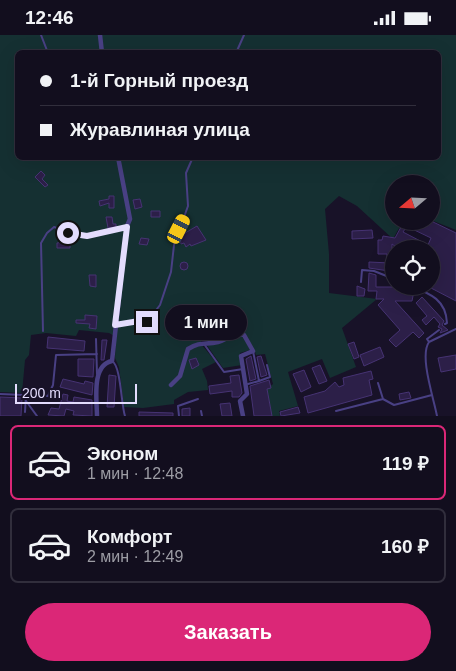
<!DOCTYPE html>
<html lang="ru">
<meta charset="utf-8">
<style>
:root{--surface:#120e1e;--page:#1b1727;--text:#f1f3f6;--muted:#9c9ca4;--line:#312e3c;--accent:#db2777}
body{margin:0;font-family:Helvetica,sans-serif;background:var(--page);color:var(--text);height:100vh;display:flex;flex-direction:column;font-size:19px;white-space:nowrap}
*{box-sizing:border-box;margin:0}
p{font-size:16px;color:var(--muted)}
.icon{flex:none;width:28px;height:28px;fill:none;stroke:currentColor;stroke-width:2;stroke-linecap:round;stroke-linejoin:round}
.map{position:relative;height:381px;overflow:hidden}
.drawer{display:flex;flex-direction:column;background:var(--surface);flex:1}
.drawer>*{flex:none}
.banner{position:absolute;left:15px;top:15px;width:426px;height:110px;border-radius:8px;box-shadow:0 5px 20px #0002,0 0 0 1px var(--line);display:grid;align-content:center;height:110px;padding:0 25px;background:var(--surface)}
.needle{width:32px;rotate:251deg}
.tools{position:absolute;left:385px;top:140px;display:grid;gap:10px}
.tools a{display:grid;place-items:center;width:55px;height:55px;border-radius:50%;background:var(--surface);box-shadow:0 5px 20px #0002,0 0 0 1px var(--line);font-size:25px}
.scale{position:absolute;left:15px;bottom:12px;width:122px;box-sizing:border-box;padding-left:5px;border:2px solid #e3dcfd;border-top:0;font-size:14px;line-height:18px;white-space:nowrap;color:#e3dcfd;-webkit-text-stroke:4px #181228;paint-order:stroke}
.end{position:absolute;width:22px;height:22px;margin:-11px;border:6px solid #e3dcfd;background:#111;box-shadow:0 0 0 2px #111}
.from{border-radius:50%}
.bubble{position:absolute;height:35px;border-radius:18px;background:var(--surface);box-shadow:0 5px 20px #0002,0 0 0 1px var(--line);font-size:16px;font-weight:800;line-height:35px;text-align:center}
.car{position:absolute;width:15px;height:30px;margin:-15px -8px;border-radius:6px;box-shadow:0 0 4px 1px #0007;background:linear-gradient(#f5c518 24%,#345 0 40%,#f5c518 0 76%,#345 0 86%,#f5c518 0)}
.banner b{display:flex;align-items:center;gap:18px;height:48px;font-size:19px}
.banner b+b{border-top:1px solid var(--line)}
.banner i{width:12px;height:12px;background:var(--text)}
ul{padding:9px 0 0;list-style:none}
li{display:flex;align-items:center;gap:15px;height:75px;margin:0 10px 8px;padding:0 15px;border:2px solid var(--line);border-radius:8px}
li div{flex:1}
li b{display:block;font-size:19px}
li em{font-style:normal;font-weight:800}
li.selected{border-color:var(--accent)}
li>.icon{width:45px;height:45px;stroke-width:1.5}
.action{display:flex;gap:10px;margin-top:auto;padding:10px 25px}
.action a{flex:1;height:58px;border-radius:30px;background:var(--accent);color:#fff;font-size:20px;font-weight:800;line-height:58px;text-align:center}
.status{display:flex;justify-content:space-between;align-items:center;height:35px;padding:0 25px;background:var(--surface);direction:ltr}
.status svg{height:14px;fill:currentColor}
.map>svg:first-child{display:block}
.green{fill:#153032;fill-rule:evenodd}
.building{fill:#2c1f48;stroke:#463373}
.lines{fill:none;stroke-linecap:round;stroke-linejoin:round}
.lane{stroke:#494084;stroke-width:2}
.street{stroke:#494084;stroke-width:4.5}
.route{stroke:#e3dcfd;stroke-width:6}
</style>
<div class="status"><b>12:46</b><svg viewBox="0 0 49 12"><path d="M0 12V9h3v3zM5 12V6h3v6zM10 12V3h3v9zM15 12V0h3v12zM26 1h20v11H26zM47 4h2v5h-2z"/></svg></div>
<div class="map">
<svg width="456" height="381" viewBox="0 0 456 381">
<rect width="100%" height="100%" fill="#181228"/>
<path class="green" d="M0 0H456V195L431 185V149H394V186H403L393 204 357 171 339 161 325 174 329 219V258L377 264 342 293 356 332 330 343 322 324 288 337 298 371 279 376 280 381H272L267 354 273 349 265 319 256 320C253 310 247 300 236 297L218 305 201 306V309L216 327 202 334 207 346 208 355 188 357 174 365V369L143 373 124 372 119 332 115 323 116 302 109 298 79 295 76 301 46 298 31 300 29 320 25 325 22 358 0 357ZM18 18H439V122H18Z
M236 300 244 302 250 315 240 318 242 330 223 333 206 309Z"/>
<path class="building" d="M41 136 45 140 42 144 48 150 45 152 35 142Z
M109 161H114V173H109V168L100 171 99 166 109 164Z
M140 164 142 172 135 174 133 165Z
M151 176H160V182H151Z
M106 182H112L113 189H116V192L108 193Z
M408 186H431L456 198V266L431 253V214H399L392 209V223H387V219H378V205H382L383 201 395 203 401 192 405 194 403 197 428 210 431 203 406 191Z
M197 191 206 205 191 211 190 209 186 212 184 208 181 209 180 201Z
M372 195 373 203 352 204V196Z
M141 203 149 204 147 210 139 209Z
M70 206V213H57V208Z
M180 231a4 4 0 1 1 8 0a4 4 0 1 1-8 0Z
M369 227 390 228 389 236 369 233Z
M369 238 376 240V252H405V256H414L412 266H395L424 298 419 303 413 297 396 312 389 305 400 295 378 270 384 264H376L377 256H368Z
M89 240H96V252L90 251Z
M357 251 365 254 364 261H357Z
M422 262 444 286 442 290 448 295 440 298 442 294 438 292 440 289 434 282 426 290 422 285 427 281 416 268Z
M212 276 214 280 202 285 200 282Z
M85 280 97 281 96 294 89 293 90 289 76 288V285H85Z
M48 302 85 306 84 316 47 313Z
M102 305H107L104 325H101Z
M354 307 359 322 354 324 348 309Z
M380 312 384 322 364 331 360 320Z
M456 320V334L441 337 438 323Z
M251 321 256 344 250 346 246 324Z
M261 321 267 340 261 342 257 322Z
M196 323 199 330 192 334 189 325Z
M78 324H94L93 342 78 341Z
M320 330 327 346 319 349 312 333Z
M304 335 311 352 301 357 293 339Z
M371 336 373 344 369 345 372 360 308 378 304 362 325 356 335 347 339 352 344 350 343 343Z
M109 340 116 341 114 372H107Z
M239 340 242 358 239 362H232V356L210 359 209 351 231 348 230 341Z
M63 344 84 349 85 346 93 348 92 360 60 352Z
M269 345 271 353 267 354 272 381H254L250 351Z
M409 357 411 363 400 365 399 359Z
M63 359 68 360 67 366 73 367 74 362 92 365V381L73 380 74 376 66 374 64 381 48 380 51 373 59 374Z
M0 362 22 363 21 381H0Z
M230 368 232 381H222L220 369Z
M298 372 300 378 281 381 280 377Z
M190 373V381H182V374Z
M139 377 173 378V381H139Z"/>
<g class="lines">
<path class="lane" d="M41 0 48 18
M236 18 244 0
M361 247 362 235 374 236 394 244
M411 251C431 259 446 265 447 288L445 289
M117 290 139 286 147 287 160 270 171 237 174 210 188 171 186 138 193 122
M43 296 41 208 47 198 54 192C78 202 102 202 127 191
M96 304 97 339
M429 307 427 304 439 295
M204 309 224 337 243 334
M112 326C121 331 121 369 125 381
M259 346 270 342 267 330
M248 349 259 346 253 316
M0 359 48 361 53 350 56 320 97 319
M383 364 394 370 432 360
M26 366 37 381
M201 376 202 381
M336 376 383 364 378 348
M25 377 26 360
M179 381 178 371 198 364
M437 381C434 364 419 321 429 307L456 294"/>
<path class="street" d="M100 0 102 18
M171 350 180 341 188 314C201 306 205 310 218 307 228 304 233 297 244 300L253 316 241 321 247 359 240 366 243 381
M97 381C97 366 91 330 112 326L127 191 130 184 118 122"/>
</g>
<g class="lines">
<path class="route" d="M68 198 87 201 127 192 115 290 139 286 147 287"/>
</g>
</svg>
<div class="tools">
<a><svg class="needle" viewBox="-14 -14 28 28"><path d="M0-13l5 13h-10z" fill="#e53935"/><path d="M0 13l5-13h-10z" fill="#9c9ca4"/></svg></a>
<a><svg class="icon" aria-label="locate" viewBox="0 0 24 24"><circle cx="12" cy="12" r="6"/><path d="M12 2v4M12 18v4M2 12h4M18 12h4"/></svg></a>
</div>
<div class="scale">200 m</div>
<i class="end from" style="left:68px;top:198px"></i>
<i class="end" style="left:147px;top:287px"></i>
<div class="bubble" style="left:165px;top:270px;width:82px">1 мин</div>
<i class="car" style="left:179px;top:194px;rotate:27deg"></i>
<div class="banner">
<b><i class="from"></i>1-й Горный проезд</b>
<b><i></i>Журавлиная улица</b>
</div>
</div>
<section class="drawer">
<ul>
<li class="selected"><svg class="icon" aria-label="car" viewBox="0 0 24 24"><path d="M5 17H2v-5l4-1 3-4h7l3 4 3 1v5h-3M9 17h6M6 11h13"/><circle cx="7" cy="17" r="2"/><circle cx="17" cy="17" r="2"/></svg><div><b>Эконом</b><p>1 мин · 12:48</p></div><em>119 ₽</em></li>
<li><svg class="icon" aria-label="car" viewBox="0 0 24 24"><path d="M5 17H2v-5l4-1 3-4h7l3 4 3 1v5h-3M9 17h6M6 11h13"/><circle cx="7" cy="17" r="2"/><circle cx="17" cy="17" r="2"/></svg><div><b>Комфорт</b><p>2 мин · 12:49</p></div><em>160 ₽</em></li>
</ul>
<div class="action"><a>Заказать</a></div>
</section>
